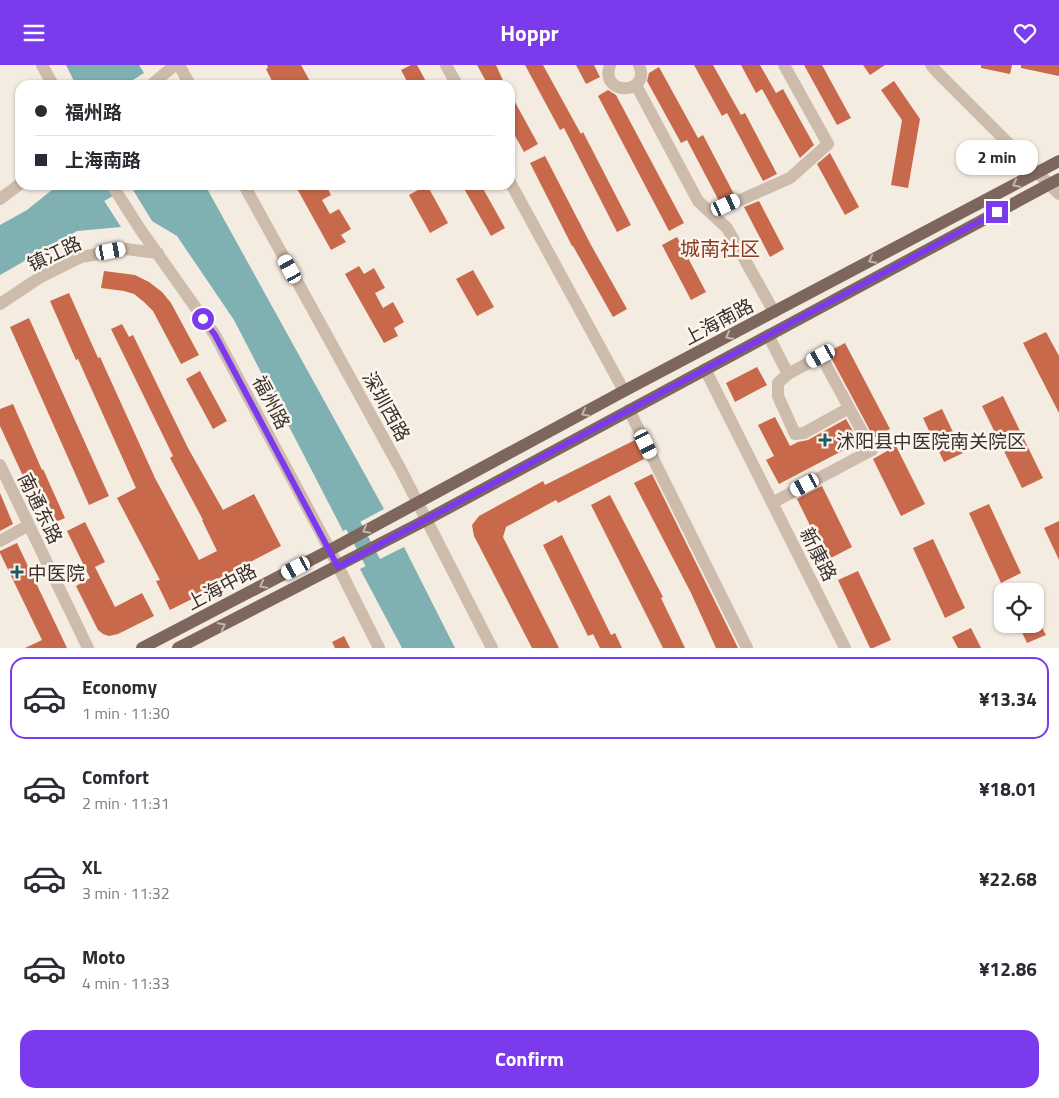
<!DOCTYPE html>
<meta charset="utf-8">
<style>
:root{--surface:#fff;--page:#f2f2f3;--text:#2b2b33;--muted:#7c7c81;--line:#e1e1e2;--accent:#7c3aed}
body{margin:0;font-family:"Titillium Web","Noto Sans SC",sans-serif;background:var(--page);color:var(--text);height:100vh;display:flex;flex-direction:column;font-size:19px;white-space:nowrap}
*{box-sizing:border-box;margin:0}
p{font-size:16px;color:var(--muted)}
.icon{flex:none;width:28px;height:28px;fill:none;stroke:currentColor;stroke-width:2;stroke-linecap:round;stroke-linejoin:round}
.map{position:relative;height:583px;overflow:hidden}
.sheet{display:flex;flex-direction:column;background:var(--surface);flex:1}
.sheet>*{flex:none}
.banner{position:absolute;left:15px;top:15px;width:500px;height:110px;border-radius:15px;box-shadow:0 1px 4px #0004;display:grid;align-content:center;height:110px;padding:0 20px;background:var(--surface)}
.fabs{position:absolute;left:994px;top:518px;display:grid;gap:10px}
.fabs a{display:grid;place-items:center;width:50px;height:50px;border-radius:10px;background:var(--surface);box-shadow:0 1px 4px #0004;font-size:25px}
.end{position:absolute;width:22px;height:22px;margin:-11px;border:6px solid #7c3aed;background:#fff;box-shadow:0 0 0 2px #fff}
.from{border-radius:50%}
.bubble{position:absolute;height:35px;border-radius:15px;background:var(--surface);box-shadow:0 1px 4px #0004;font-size:16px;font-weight:700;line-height:35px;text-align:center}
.car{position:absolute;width:15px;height:30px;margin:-15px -8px;border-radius:6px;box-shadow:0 0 4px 1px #0007;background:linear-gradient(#fff 24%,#345 0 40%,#fff 0 76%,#345 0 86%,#fff 0)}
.banner b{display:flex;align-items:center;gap:18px;height:48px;font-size:19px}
.banner b+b{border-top:1px solid var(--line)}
.banner i{width:12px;height:12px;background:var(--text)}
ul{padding:9px 0 0;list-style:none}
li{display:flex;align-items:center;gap:15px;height:82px;margin:0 10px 8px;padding:0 10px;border:2px solid transparent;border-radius:15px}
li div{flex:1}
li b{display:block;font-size:19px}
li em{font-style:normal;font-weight:700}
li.selected{border-color:var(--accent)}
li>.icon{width:45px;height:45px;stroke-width:1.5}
.button{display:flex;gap:10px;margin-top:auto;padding:10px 20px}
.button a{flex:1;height:58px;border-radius:15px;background:var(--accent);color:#fff;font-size:20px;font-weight:700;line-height:58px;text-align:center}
header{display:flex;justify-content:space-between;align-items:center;height:65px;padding:0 20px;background:var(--accent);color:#fff;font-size:22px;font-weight:700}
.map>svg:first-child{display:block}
.water{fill:#7fb0b2}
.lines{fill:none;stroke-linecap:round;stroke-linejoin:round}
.river{stroke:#7fb0b2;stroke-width:16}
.building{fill:#c8694b}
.minor{stroke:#cdbbac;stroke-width:12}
.major{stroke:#7d675c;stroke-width:12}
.oneway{stroke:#c2b5ac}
.route{stroke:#7c3aed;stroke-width:6}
.poi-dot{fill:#1f5a5e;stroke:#fbf5ee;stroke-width:2}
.labels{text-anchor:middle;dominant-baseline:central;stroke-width:5;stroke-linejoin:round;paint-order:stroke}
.street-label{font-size:19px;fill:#3b302b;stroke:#fbf5ee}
.poi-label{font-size:19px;fill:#3b302b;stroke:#fbf5ee;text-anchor:start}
.neighbourhood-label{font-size:20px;fill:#8c3b22;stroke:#fbf5ee}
</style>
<header><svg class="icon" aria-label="menu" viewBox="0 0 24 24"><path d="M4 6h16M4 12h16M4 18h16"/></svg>Hoppr<svg class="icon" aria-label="heart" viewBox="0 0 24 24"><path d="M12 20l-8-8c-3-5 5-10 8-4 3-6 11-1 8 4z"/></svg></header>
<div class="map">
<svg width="1059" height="583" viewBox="0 0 1059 583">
<rect width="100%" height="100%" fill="#f4ebe1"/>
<path class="water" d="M66 0H139L144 8 125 20H76Z
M58 120H94L121 162 77 166 0 210V160L27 145Z
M130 120H205L384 444 343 466 234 255 177 171 152 156Z
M404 482 455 583H402L360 504Z"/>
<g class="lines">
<path class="river" d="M81 140 116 120
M343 441 383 517"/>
</g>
<path class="building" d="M267 0H301L311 18 307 20H278L275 15 272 16 266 4 268 3Z
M411 0H417L428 20H409L401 5Z
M477 0H496L505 20H488Z
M525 0H543L581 69 583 67 631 160 617 167 564 63 560 65Z
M576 0H594L600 12 586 19Z
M694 0H713L741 50 745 48 777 109 763 116 727 48 722 51Z
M741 0H760L776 28 783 24 814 80 801 92 800 93 762 24 756 28Z
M804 0H822L851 53 837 60Z
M863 0H885L870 10Z
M981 0H1012L1010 9 981 3Z
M1021 0H1059V11L1021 3Z
M659 2 698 73 703 70 734 129 719 136 687 75 681 78 647 16 649 8Z
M894 16 920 54 908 123 891 120 902 55 881 25Z
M608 25 616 30 684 158 669 166 598 31Z
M510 28 538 79 524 87 510 62Z
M830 88 859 142 845 150 817 99Z
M545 91 591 180 627 244 613 252 573 181H572L530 98Z
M295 120H326L331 130 322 135 330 149 339 144 351 164 341 170 346 177 331 185Z
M427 120 448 158 430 168 409 130Z
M462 120H481L505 163 491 171Z
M759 136 784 184 770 192 744 142Z
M677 172 706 227 691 235 662 180Z
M359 201 364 209 374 203 385 223 375 228 383 243 393 237 404 257 394 263 398 271 384 278 345 209Z
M473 205 494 242 477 251 456 214Z
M104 206 135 210 149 217 162 227 171 238 199 290 181 299 153 246 144 237 134 229 124 226 101 223Z
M69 228 98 293 100 292 155 413 199 495 217 486 202 455H203L170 393 173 391 111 264 122 259 129 272 133 270 188 383 223 445 254 429 281 481 221 512 224 518 170 545 156 516 160 515 117 433 136 423 78 294 76 295 50 236Z
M29 253 109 431 89 440 10 262Z
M1046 267 1059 291V348L1023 278Z
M845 278 890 364 874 373 828 287Z
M757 302 767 320 735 337 726 318Z
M200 306 227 356 213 364 186 314Z
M1003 331 1043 413 1022 423 982 341Z
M13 339 42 405 43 404 65 453 46 461 0 361V344Z
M942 344 963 388 944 397 923 353Z
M775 352 790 381 798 377 808 375 846 354 859 377 779 419 766 395 774 391 758 360Z
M635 375 644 394 558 438 556 435 506 462 503 472 559 583H532L474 471 472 460 479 451 543 416 545 420Z
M896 381 925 439 901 451 873 394Z
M652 409 738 583H716L691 528 634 418Z
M822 421 852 482 827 495 797 434Z
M0 428 13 459 0 466Z
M610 430 663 532 661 533 685 583H663L591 440Z
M989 439 1021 508 1001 518 969 448Z
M1059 456V495L1044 463Z
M85 457 105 497 95 502 115 542 142 528 154 551 118 569 109 571 103 569 98 565 76 521 90 513 67 466Z
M562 470 611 570 615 568 622 583H600L593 569 588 571 543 480Z
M933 474 965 543 945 553 913 483Z
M17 478 67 583H25L42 575 0 488V486Z
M858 506 891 575 873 583H870L838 515Z
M1018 559H1040L1046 570 1027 578Z
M971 563 981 583H958L952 572Z
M344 571 350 583H335L332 577Z"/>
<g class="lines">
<path class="minor" d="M42 0 53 20
M179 0 190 20
M446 0 457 20
M610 0C599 32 652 30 639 0
M931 0 938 8 1059 129
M151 20 175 0
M636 20 698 136 727 163 774 247
M510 117 624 326
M112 120 140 164 215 270 330 485 379 583
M244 120 401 405 492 583
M0 134 20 119
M711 148 790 113 828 79 784 0
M0 239 39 213 81 192 126 184 158 188
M768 270 788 309 821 291 872 385 772 438
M705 304 845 583
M788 309 778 318V331L795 369 804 368 849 343
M629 345 747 583
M0 400 88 583
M0 476 29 460"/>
<path class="major" d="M142 583 330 485 624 326 1059 96
M178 583 426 455 1059 114"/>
</g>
<defs><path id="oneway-chevron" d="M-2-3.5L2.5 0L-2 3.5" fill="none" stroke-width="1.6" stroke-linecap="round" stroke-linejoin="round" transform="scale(1.25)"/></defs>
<g class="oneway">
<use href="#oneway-chevron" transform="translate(1016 119) rotate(152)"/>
<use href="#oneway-chevron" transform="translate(872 195) rotate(152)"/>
<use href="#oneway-chevron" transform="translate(729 271) rotate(152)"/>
<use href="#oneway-chevron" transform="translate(585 348) rotate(152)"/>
<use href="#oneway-chevron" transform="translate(366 465) rotate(152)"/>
<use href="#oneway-chevron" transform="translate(263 520) rotate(152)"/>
<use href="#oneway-chevron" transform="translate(222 561) rotate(-27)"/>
</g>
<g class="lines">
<path class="route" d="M203 254 215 270 338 502 997 147"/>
</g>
<g class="poi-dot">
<path d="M822.5 367.5h5v5h5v5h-5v5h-5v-5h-5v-5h5z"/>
<path d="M14.5 499.5h5v5h5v5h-5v5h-5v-5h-5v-5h5z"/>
</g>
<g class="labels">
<g class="street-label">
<text transform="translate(54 188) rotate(-25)">镇江路</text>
<text transform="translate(718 256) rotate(-28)">上海南路</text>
<text transform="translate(272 337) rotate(62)">福州路</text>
<text transform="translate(387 341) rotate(61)">深圳西路</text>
<text transform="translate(41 443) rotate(64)">南通东路</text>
<text transform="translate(819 489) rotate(63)">新康路</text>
<text transform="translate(221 521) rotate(-28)">上海中路</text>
</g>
<g class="poi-label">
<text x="836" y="375">沭阳县中医院南关院区</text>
<text x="28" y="507">中医院</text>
</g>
<g class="neighbourhood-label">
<text x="720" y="183">城南社区</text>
</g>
</g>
</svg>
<div class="fabs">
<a><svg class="icon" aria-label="locate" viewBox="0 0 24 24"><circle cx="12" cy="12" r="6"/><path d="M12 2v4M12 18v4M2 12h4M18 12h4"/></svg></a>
</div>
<i class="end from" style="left:203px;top:254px"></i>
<i class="end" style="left:997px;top:147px"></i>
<div class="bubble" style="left:956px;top:75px;width:82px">2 min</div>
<i class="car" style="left:726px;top:140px;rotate:65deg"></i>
<i class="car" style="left:111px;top:186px;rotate:80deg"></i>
<i class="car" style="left:290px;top:204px;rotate:331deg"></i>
<i class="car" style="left:821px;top:291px;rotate:241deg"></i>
<i class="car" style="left:646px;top:379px;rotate:154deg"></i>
<i class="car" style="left:805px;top:420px;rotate:242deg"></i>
<i class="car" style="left:296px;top:503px;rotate:242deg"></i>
<div class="banner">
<b><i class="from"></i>福州路</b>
<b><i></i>上海南路</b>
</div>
</div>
<section class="sheet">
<ul>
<li class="selected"><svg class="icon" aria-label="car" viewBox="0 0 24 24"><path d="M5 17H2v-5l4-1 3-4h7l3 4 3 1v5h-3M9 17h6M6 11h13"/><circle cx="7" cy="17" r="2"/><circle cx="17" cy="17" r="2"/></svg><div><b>Economy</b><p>1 min · 11:30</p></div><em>¥13.34</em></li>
<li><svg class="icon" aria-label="car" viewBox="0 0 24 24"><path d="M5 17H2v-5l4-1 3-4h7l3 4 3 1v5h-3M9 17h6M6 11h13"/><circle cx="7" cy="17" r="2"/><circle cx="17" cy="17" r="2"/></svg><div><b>Comfort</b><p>2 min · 11:31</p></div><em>¥18.01</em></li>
<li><svg class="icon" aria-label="car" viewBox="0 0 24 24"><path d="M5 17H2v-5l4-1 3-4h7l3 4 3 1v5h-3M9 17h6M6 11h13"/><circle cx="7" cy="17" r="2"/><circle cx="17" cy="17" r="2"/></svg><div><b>XL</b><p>3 min · 11:32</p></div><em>¥22.68</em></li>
<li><svg class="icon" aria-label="car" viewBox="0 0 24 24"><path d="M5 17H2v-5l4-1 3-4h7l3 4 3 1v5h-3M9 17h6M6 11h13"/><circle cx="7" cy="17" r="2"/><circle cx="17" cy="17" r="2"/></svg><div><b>Moto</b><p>4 min · 11:33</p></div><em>¥12.86</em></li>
</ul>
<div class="button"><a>Confirm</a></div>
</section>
